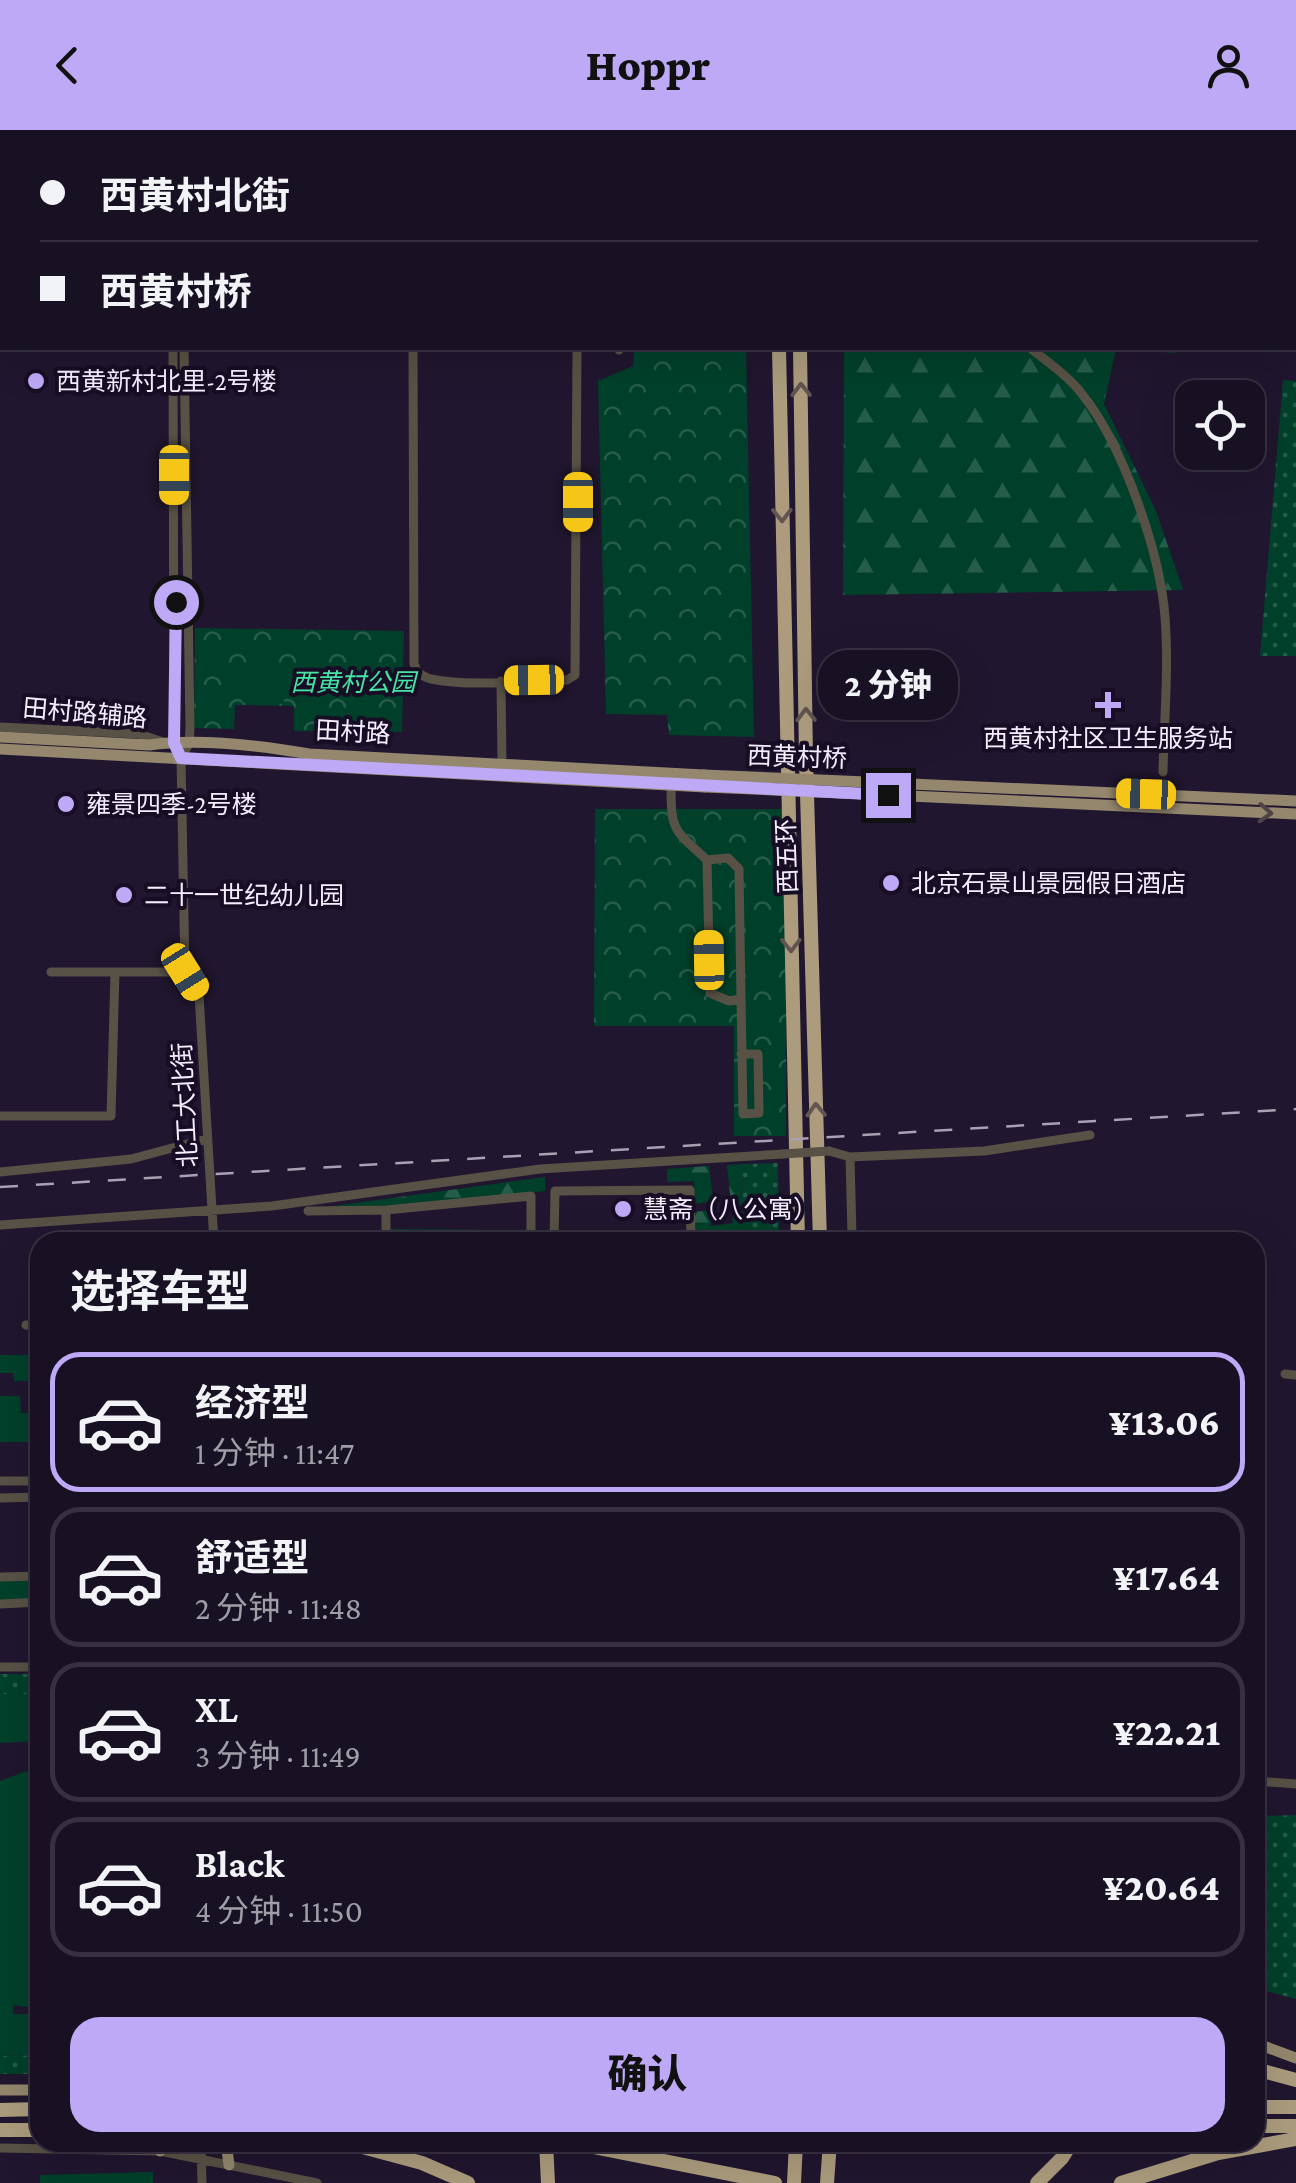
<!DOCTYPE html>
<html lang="zh">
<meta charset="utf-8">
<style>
:root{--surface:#181023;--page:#251e30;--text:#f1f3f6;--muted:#9f9da6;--line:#363041;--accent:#bda9f5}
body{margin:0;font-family:"Crimson Pro","Noto Sans SC",serif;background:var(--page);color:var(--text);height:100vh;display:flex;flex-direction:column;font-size:38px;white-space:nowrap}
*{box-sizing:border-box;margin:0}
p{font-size:32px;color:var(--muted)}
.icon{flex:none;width:55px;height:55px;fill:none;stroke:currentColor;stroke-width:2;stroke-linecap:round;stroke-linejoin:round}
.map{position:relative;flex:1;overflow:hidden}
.sheet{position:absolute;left:30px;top:1102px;width:1235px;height:920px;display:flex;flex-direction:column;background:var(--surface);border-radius:30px;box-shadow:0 10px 40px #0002,0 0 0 2px var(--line)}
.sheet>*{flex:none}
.banner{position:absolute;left:0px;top:0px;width:1298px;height:220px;box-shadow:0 10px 40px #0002,0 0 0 2px var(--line);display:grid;align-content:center;height:220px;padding:0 40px;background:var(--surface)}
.tools{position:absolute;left:1175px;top:250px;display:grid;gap:20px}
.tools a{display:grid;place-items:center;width:90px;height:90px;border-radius:20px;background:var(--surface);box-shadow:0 10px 40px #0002,0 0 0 2px var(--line);font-size:50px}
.end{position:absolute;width:45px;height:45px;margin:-22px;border:12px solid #bda9f5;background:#111;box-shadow:0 0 0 5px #111}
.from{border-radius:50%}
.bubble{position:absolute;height:70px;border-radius:30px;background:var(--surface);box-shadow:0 10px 40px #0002,0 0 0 2px var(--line);font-size:32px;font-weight:800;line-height:70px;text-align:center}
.car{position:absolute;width:30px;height:60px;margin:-30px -15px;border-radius:12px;box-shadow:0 0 8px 2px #0007;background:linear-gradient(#f5c518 24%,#345 0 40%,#f5c518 0 76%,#345 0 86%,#f5c518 0)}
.banner b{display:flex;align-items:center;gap:35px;height:95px;font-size:38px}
.banner b+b{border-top:2px solid var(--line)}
.banner i{width:25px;height:25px;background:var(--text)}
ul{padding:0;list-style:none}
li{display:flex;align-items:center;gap:30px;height:140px;margin:0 20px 15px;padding:0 20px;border:5px solid var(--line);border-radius:30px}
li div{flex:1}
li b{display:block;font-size:38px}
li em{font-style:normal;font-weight:800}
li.current{border-color:var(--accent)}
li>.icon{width:90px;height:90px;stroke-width:1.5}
h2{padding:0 40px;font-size:45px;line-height:120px}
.button{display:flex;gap:20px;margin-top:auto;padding:20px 40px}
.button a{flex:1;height:115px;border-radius:30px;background:var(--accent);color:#111;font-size:40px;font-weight:800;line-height:115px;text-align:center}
header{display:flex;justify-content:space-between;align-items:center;height:130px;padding:0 40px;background:var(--accent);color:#111;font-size:45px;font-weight:800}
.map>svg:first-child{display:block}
.grass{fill:url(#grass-dots)}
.forest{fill:url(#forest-firs)}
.park{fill:url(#park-crowns)}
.garden{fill:#00402a}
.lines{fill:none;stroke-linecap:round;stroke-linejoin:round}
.minor{stroke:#585145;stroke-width:9}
.major{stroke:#94876d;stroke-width:11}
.highway{stroke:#ac9c7d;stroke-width:14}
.rail{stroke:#a9a1b5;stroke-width:2.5;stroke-dasharray:18 18;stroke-linecap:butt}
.minor-bridge{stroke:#585145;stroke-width:9}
.major-bridge{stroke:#94876d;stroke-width:11}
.oneway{stroke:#625450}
.oneway2{stroke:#4f4445}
.route{stroke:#bda9f5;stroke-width:12}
.poi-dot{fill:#bda9f5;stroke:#170d24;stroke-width:4}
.labels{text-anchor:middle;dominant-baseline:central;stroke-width:8;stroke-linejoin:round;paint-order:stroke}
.poi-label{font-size:25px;fill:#f4eeff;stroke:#170d24;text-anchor:start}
.park-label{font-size:25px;font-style:italic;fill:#47e3a5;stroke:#170d24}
.street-label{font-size:25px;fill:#f4eeff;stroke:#170d24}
</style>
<header><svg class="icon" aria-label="back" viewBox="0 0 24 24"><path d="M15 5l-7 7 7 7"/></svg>Hoppr<svg class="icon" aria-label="person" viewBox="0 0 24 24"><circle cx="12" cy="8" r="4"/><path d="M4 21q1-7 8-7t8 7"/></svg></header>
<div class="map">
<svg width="1296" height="2053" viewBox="0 0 1296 2053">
<defs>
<pattern id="grass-dots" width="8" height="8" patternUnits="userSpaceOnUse" patternTransform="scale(2.5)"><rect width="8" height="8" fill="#00402a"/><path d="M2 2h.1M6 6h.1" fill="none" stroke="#265c4a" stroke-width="1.8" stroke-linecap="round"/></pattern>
<pattern id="forest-firs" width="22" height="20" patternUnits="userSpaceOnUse" patternTransform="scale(2.5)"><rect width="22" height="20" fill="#00402a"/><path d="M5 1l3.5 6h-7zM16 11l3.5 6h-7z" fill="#265c4a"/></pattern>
<pattern id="park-crowns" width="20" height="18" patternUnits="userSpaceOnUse" patternTransform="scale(2.5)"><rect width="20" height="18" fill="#00402a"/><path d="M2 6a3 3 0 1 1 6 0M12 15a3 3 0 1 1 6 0" fill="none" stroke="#265c4a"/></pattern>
</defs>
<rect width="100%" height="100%" fill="#20162f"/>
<path class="grass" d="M1283 250 1296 251V526H1260Z
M778 1033 779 1112H743L742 1034Z
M390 1099 525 1100V1108L390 1107Z
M0 1544H40V1564H0Z
M1296 1685V1869L1255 1858V1686Z
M40 1925V1944H0V1926Z"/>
<path class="forest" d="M844 218H1176V223L1116 219 1104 274 1156 381 1183 460 843 465Z
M742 1034 743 1112 695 1109V1082L709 1080 711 1096 733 1093 727 1035Z
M709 1036 713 1071 695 1074 694 1051 667 1052V1039Z
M545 1047V1061L386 1077 312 1079Z"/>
<path class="park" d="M634 218H746L754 607 669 605 667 585 606 584 598 251 633 236Z
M195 498 404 501 402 602 294 601V576L235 575 234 599 194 598Z
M595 679H787L786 1006H734V896H594Z
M153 2042V2053H40V2045Z"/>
<path class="garden" d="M243 541 285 543 284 574 242 572Z
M0 1225H40V1251H14L13 1243H0Z
M0 1266H20L21 1283H34V1292H40V1312H0Z
M40 1450V1469L0 1470V1451Z
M0 1564H40V1611L0 1613Z
M40 1640V1879L14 1875 13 1884H40V1925L0 1926V1651L24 1642Z"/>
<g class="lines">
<path class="minor" d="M1102 0V2
M608 2V0
M886 2 887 0
M0 82 2 85
M0 127H2
M173 218 174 613 181 628 185 842 199 865 214 1112
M413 218 414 534C417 542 421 546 431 549 468 557 527 551 567 550L575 545 577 218
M619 218V220
M1030 218C1048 232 1068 246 1082 264 1123 315 1160 422 1165 487 1169 538 1164 591 1163 642
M501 551 502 633
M0 597 139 604 163 612
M181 628 189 614 190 598 184 218
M671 655C671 701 673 699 707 730L710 863 729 871 741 869 739 739 728 728 707 730
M51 842H185
M741 869 743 984 759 983 758 924H741
M0 986H111L115 842
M829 1021 850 1027 852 1106 854 1112
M850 1027 984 1021 1090 1005
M0 1042 131 1029 206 1009
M386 1080V1111
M308 1081 386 1080 531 1066V1111
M0 1095 272 1076 540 1039 783 1024
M214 1109 601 1112
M554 1112 555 1061 690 1060 691 1112
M26 1195H40
M1285 1244 1296 1245
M0 1351H40
M0 1368 40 1367
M0 1447 40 1446
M0 1474 40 1472
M0 1537H40
M1255 1651 1296 1654
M201 2012 202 2053
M0 2018 160 2021 317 2053"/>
<path class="major" d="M0 607 149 615C200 608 258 615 309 624L704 645
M0 619 705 657
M889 653 1296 671
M888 665 1296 684
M1255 1913 1296 1928
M0 1960H40
M226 2012 229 2035
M160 2021 169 2012"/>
<path class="highway" d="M776 0V2
M796 0V2
M779 218 798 1112
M800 218 806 629 820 1112
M1255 1939 1296 1950
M1255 1977H1296
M0 1980 40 1979
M1255 1996H1296
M0 2000H40
M344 2012 422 2033 468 2053
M546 2012 548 2053
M568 2012 775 2053
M794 2053 796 2012
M827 2053 830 2012
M1037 2053 1062 2028 1072 2012
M1121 2053 1218 2023 1296 2009"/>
<path class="rail" d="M0 1057 1296 979"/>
<path class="minor-bridge" d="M783 1024 829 1021"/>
<path class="major-bridge" d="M704 645 889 653
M705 657 888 665"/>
</g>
<defs><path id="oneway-chevron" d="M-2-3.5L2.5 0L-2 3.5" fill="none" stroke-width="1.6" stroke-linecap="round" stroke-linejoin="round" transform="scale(2.5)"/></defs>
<g class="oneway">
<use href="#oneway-chevron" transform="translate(801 260) rotate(-91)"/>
<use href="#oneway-chevron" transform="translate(782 385) rotate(89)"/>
<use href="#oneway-chevron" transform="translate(806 585) rotate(-91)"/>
<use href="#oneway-chevron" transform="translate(791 815) rotate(89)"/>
<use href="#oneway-chevron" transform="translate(816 980) rotate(-92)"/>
</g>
<use class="oneway2" href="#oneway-chevron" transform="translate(1265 683) rotate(3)"/>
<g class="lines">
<path class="route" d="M176 472 174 613 181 628 888 665"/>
</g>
<g class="poi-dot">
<circle cx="36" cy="251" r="10"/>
<path d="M1103 560h10v10h10v10h-10v10h-10v-10h-10v-10h10z"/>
<circle cx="66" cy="674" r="10"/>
<circle cx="891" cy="753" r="10"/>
<circle cx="124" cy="765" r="10"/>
<circle cx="623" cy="1079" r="10"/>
</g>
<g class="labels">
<g class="poi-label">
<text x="56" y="251">西黄新村北里-2号楼</text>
<text x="1108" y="608" text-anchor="middle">西黄村社区卫生服务站</text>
<text x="86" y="674">雍景四季-2号楼</text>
<text x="911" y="753">北京石景山景园假日酒店</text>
<text x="144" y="765">二十一世纪幼儿园</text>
<text x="643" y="1079">慧斋（八公寓）</text>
</g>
<g class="park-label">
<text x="353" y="552">西黄村公园</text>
</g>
<g class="street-label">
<text transform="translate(85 583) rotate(5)">田村路辅路</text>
<text transform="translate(353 602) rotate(3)">田村路</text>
<text transform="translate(797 627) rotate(2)">西黄村桥</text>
<text transform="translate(787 726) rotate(-92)">西五环</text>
<text transform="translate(185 975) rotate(-93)">北工大北街</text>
</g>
</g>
</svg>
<div class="tools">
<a><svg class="icon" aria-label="locate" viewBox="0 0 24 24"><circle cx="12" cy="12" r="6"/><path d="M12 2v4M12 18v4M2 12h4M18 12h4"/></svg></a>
</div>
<i class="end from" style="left:176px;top:472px"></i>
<i class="end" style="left:888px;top:665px"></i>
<div class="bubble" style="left:818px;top:520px;width:140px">2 分钟</div>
<i class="car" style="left:174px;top:345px;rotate:180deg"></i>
<i class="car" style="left:578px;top:372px;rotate:180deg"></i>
<i class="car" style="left:534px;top:550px;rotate:269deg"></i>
<i class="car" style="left:1146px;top:664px;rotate:272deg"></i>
<i class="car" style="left:709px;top:830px;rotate:359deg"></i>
<i class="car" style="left:185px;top:842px;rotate:148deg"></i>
<div class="banner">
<b><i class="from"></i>西黄村北街</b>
<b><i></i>西黄村桥</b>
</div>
<section class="sheet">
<h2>选择车型</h2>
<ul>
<li class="current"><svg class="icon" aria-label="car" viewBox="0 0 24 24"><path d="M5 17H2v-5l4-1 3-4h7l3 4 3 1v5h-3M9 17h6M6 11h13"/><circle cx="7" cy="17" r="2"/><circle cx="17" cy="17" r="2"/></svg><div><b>经济型</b><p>1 分钟 · 11:47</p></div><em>¥13.06</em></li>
<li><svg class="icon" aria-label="car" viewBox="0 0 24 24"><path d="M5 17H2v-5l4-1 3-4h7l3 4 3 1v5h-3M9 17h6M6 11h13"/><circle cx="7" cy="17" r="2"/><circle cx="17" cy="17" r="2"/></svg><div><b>舒适型</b><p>2 分钟 · 11:48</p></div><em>¥17.64</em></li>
<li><svg class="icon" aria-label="car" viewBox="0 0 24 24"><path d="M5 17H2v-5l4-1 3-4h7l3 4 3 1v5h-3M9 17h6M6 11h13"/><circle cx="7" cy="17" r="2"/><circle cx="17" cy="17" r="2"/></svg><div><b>XL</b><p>3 分钟 · 11:49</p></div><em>¥22.21</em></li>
<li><svg class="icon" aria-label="car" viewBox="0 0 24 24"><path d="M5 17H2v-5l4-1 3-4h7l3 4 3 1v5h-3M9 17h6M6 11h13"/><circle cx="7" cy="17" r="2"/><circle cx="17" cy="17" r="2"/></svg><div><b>Black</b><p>4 分钟 · 11:50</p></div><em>¥20.64</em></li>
</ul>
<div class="button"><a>确认</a></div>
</section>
</div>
